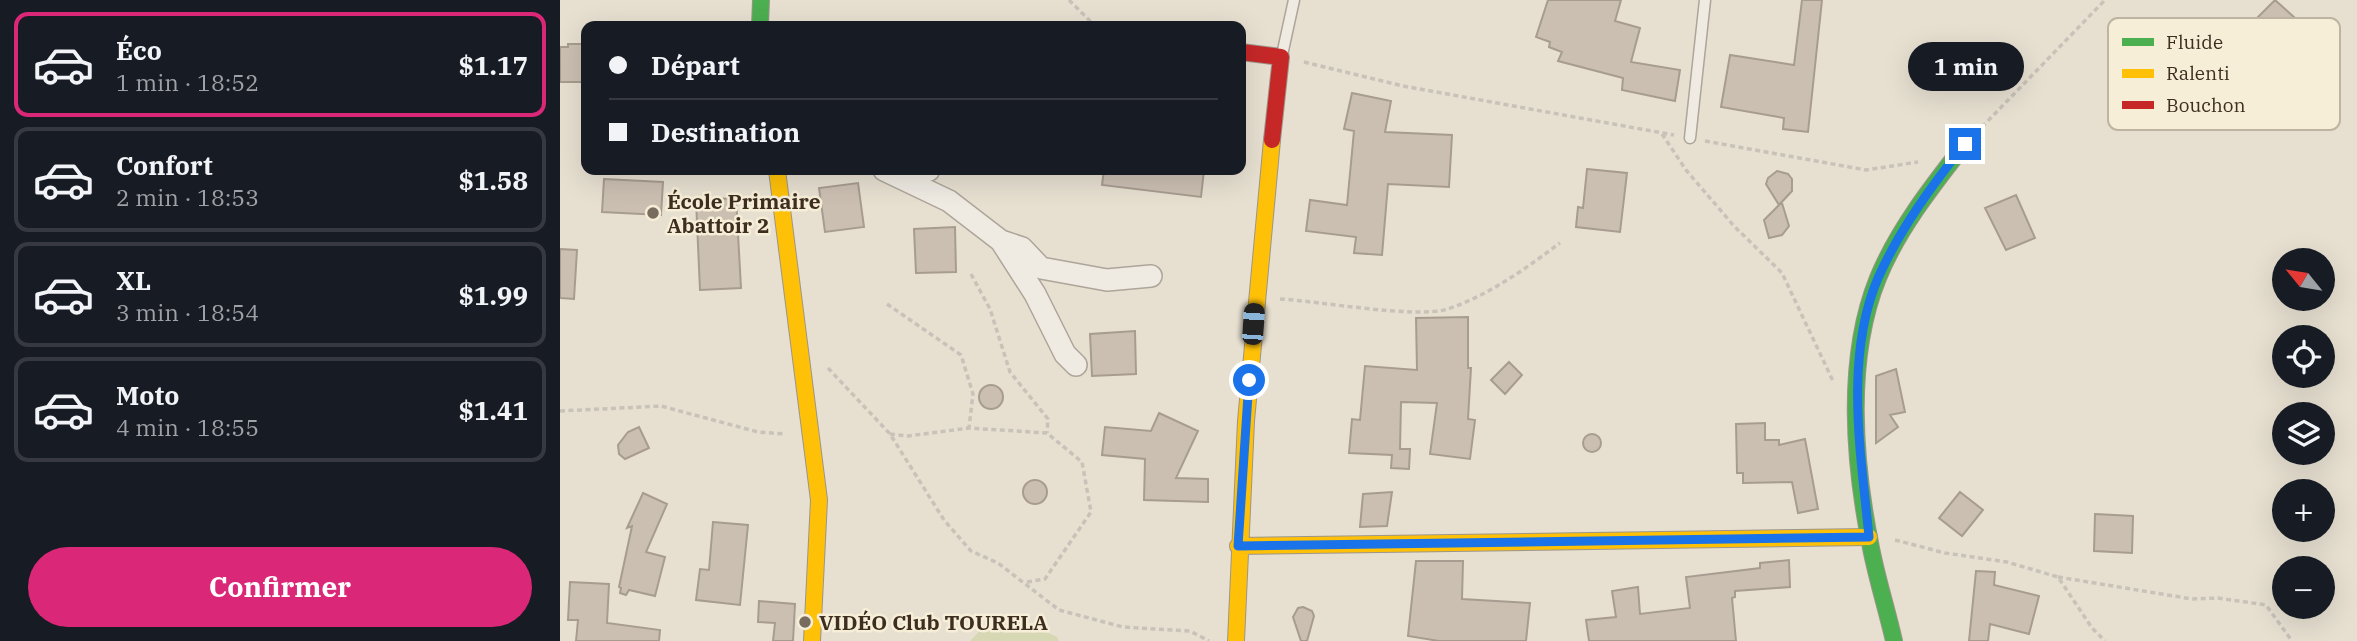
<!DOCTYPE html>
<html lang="fr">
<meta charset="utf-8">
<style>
:root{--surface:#171b24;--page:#20242c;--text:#f1f3f6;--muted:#9ea1a6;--line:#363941;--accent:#db2777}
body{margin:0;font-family:"IBM Plex Serif",serif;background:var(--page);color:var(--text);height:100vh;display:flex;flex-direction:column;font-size:26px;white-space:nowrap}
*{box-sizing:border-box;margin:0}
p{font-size:23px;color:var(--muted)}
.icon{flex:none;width:38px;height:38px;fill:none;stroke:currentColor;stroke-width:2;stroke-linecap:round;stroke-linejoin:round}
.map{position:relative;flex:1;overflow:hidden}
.drawer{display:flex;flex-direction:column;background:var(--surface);width:560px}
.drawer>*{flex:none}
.top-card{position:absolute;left:21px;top:21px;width:665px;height:154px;border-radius:14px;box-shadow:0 7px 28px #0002;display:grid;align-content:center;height:154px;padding:0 28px;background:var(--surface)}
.needle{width:46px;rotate:300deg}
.buttons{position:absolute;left:1712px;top:248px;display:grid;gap:14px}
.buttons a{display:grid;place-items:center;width:63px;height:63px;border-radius:50%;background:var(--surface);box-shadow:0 7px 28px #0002;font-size:35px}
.end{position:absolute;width:32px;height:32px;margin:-16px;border:9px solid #1a73e8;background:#fff;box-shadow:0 0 0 4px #fff}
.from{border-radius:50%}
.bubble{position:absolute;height:49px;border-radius:24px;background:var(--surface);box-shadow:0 7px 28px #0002;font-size:23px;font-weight:800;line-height:49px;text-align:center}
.car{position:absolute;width:21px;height:42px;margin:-21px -10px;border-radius:9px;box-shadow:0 0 5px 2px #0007;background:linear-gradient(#222 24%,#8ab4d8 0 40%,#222 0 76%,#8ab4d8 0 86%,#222 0)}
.top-card b{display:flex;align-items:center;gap:24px;height:66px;font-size:26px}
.top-card b+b{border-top:2px solid var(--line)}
.top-card i{width:18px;height:18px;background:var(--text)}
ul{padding:12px 0 0;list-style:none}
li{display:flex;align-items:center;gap:21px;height:105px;margin:0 14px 10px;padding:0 14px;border:4px solid var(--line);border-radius:14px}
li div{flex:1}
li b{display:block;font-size:26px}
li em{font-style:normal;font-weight:800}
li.selected{border-color:var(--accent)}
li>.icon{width:63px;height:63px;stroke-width:1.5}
.action{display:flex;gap:14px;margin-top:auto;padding:14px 28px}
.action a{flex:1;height:80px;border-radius:42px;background:var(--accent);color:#fff;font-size:28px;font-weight:800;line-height:80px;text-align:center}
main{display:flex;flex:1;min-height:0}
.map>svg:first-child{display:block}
.green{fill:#d6d7b3}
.building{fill:#cbbfb2;stroke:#a89c90;stroke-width:2}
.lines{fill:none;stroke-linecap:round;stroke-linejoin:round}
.lane-casing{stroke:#ada599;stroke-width:13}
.street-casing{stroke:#ada599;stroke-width:24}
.fast-casing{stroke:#9c958a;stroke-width:18}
.slow-casing{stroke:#9c958a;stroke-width:18}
.jam-casing{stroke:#9c958a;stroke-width:18}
.path{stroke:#c8c2b9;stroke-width:3.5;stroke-dasharray:5 3.5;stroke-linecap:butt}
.lane{stroke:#efebe3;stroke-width:10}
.street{stroke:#efebe3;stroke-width:21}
.fast{stroke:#4caf50;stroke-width:16}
.slow{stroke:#ffc107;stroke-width:16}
.jam{stroke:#c62828;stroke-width:16}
.route{stroke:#1a73e8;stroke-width:9}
.poi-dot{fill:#786c5e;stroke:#f7eed8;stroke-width:2.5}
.labels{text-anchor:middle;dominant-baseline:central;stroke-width:5;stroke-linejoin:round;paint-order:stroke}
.poi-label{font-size:21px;font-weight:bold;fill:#3d2e20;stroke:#f7eed8;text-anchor:start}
.key{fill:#f7eed8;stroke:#bfb4a1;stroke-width:2}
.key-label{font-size:19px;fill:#3d2e20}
</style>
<main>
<section class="drawer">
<ul>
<li class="selected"><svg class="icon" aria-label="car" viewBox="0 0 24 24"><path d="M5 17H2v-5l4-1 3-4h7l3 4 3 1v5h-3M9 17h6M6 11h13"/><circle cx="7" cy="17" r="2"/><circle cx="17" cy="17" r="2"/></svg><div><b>Éco</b><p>1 min · 18:52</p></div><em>$1.17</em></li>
<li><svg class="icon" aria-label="car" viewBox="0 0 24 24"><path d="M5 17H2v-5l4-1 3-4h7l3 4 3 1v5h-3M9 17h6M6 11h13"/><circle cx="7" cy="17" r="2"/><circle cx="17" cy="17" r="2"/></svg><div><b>Confort</b><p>2 min · 18:53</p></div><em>$1.58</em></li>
<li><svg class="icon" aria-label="car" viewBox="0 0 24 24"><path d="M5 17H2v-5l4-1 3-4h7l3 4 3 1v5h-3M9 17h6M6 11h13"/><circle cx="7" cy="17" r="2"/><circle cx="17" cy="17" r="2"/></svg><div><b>XL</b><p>3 min · 18:54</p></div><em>$1.99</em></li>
<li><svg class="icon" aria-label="car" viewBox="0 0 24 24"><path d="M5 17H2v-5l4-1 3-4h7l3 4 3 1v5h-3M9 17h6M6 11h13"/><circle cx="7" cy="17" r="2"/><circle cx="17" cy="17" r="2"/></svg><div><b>Moto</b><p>4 min · 18:55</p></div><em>$1.41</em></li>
</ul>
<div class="action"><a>Confirmer</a></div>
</section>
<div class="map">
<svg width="1797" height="641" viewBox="0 0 1797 641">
<rect width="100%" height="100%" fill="#e7e0d1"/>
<path class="green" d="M430 620H460L497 637 499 641H410Z"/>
<path class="building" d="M988 0H1061L1055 21 1080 28 1071 62 1120 70 1115 101 1062 90 1063 78 998 61 1002 52 989 47 990 42 976 37Z
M1242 0H1262L1248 132 1223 129 1224 118 1161 107 1170 55 1234 65Z
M1715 0 1745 27 1736 36 1764 66 1723 104 1697 75 1689 83 1648 41 1668 21 1681 34Z
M8 44H26V82H0V47H8Z
M792 93 831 101 825 132 892 135 889 187 828 184 822 255 794 253 796 237 746 231 750 200 787 205 794 131 784 129Z
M1027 169 1067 173 1060 232 1016 227 1018 207 1023 208Z
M544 170H644L641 197 542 185Z
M1217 171 1228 174 1232 179V191L1219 205 1222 203 1229 226 1222 235 1209 238 1204 220 1219 205 1206 184 1208 178Z
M44 179 103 182 101 215 42 212Z
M298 183 304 227 265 232 259 188Z
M1456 195 1475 238 1446 250 1425 208Z
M176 198 181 288 140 290 136 200Z
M395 227 396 272 356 273 354 229Z
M0 249 17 250 14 299 0 298Z
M908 317V368H911L908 419 915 420 910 459 870 454 877 403 841 402 840 449H850L849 469 831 468 832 455 789 453 792 419 800 420 805 366 857 370 856 318Z
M575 331 576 374 532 376 530 334Z
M949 362 962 375 945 394 931 380Z
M1336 369 1345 412 1330 415 1338 427 1316 443V376Z
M419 397a12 12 0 1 1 24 0a12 12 0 1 1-24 0Z
M599 413 638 431 616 478 648 479V502L584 500 585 459 542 455 545 427 591 431Z
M1205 423V440H1219V445L1245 439 1258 509 1238 513 1232 482 1183 483V473H1177L1176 424Z
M79 427 89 448 65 459 59 454 58 445 68 432Z
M1023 443a9 9 0 1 1 18 0a9 9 0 1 1-18 0Z
M463 492a12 12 0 1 1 24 0a12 12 0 1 1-24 0Z
M832 492 827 526 800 527 803 494Z
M1400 492 1423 510 1402 536 1379 518Z
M83 493 107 504 86 552 105 557 95 596 69 590 66 595 60 593 61 588 59 587 72 526 67 528Z
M1535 514 1573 516 1572 553 1534 551Z
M153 522 188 525 180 605 136 600 140 569 149 570Z
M1229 560 1230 587 1175 591V597L1172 598 1176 641H1029L1026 620 1056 617 1052 591 1078 587 1080 614 1130 608 1126 577 1200 568V563Z
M856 561H903L902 599 970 603 966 641H879L848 636Z
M1416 571 1435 572 1434 585 1479 596 1469 634 1430 624 1428 641H1409Z
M10 582 49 584 47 623 100 630 99 641H16L18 620H8Z
M199 601 235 604 233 641H213L215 623 198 622Z
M743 607 752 611 754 616 747 641H741L733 617 738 608Z"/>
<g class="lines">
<defs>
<path id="lane" d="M722 55 734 0
M1130 138 1145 0"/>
<path id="street" d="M324 170 389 201 441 241 475 294 505 354 516 365
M335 172 369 170
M441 241 462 248 481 268 547 280 591 276"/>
<path id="fast" d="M200 26 201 0
M1334 641C1327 610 1317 579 1311 548 1294 464 1285 359 1318 278 1338 229 1373 185 1405 144"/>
<path id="slow" d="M217 170 259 500 252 641
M678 546 1309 537
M676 641 686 421 712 140"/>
<path id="jam" d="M681 52 721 57 712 140"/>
</defs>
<use href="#lane" class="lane-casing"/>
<use href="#street" class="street-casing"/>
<use href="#fast" class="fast-casing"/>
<use href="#slow" class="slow-casing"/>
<use href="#jam" class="jam-casing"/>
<path class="path" d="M509 0 535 26
M744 62 843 86 1114 135
M1422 127 1545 0
M1102 134 1126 170 1174 226 1222 273 1273 381
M1145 141 1306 170 1358 162
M411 274 430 309 450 372 488 419 487 433
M720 299C758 301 857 319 888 309 929 295 965 269 1000 243
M327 304 401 355 413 394 409 428
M268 368 330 434 384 520 411 551 438 563 499 610 563 627 630 631 649 641
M0 411 101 406 198 432 225 434
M330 434 348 436 409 428 487 433 522 462 531 512 485 579 467 582
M1335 540 1385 553 1447 562 1498 577 1532 628 1545 641
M1498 577 1632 599 1658 598 1706 605 1732 641"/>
<use href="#lane" class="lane"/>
<use href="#street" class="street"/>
<use href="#fast" class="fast"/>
<use href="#slow" class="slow"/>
<use href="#jam" class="jam"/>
</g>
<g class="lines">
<path class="route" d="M689 380 678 546 1309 537C1301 454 1284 358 1318 278 1340 229 1372 185 1405 144"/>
</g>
<g class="poi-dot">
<circle cx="93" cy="213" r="7"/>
<circle cx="245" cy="622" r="7"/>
</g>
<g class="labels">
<g class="poi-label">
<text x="107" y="201">École Primaire<tspan x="107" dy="24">Abattoir 2</tspan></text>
<text x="259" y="622">VIDÉO Club TOURELA</text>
</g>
</g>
<rect x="1548" y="18" width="232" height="112" rx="10" class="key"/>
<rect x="1562" y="38" width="32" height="8" fill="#4caf50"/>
<rect x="1562" y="69" width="32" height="9" fill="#ffc107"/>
<rect x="1562" y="101" width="32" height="8" fill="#c62828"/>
<g class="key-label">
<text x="1606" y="49">Fluide</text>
<text x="1606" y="80">Ralenti</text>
<text x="1606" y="112">Bouchon</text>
</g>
</svg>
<div class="buttons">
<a><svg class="needle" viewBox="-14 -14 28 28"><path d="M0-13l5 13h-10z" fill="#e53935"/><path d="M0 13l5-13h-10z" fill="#9ea1a6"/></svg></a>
<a><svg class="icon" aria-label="locate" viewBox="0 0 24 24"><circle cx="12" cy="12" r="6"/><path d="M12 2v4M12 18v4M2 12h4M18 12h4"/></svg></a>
<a><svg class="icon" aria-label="layers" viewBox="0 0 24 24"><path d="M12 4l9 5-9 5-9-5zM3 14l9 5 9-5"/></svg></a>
<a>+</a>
<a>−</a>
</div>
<i class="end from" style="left:689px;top:380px"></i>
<i class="end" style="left:1405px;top:144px"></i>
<div class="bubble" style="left:1348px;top:42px;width:116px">1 min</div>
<i class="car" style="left:693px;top:324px;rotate:4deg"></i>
<div class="top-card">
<b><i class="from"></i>Départ</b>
<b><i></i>Destination</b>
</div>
</div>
</main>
